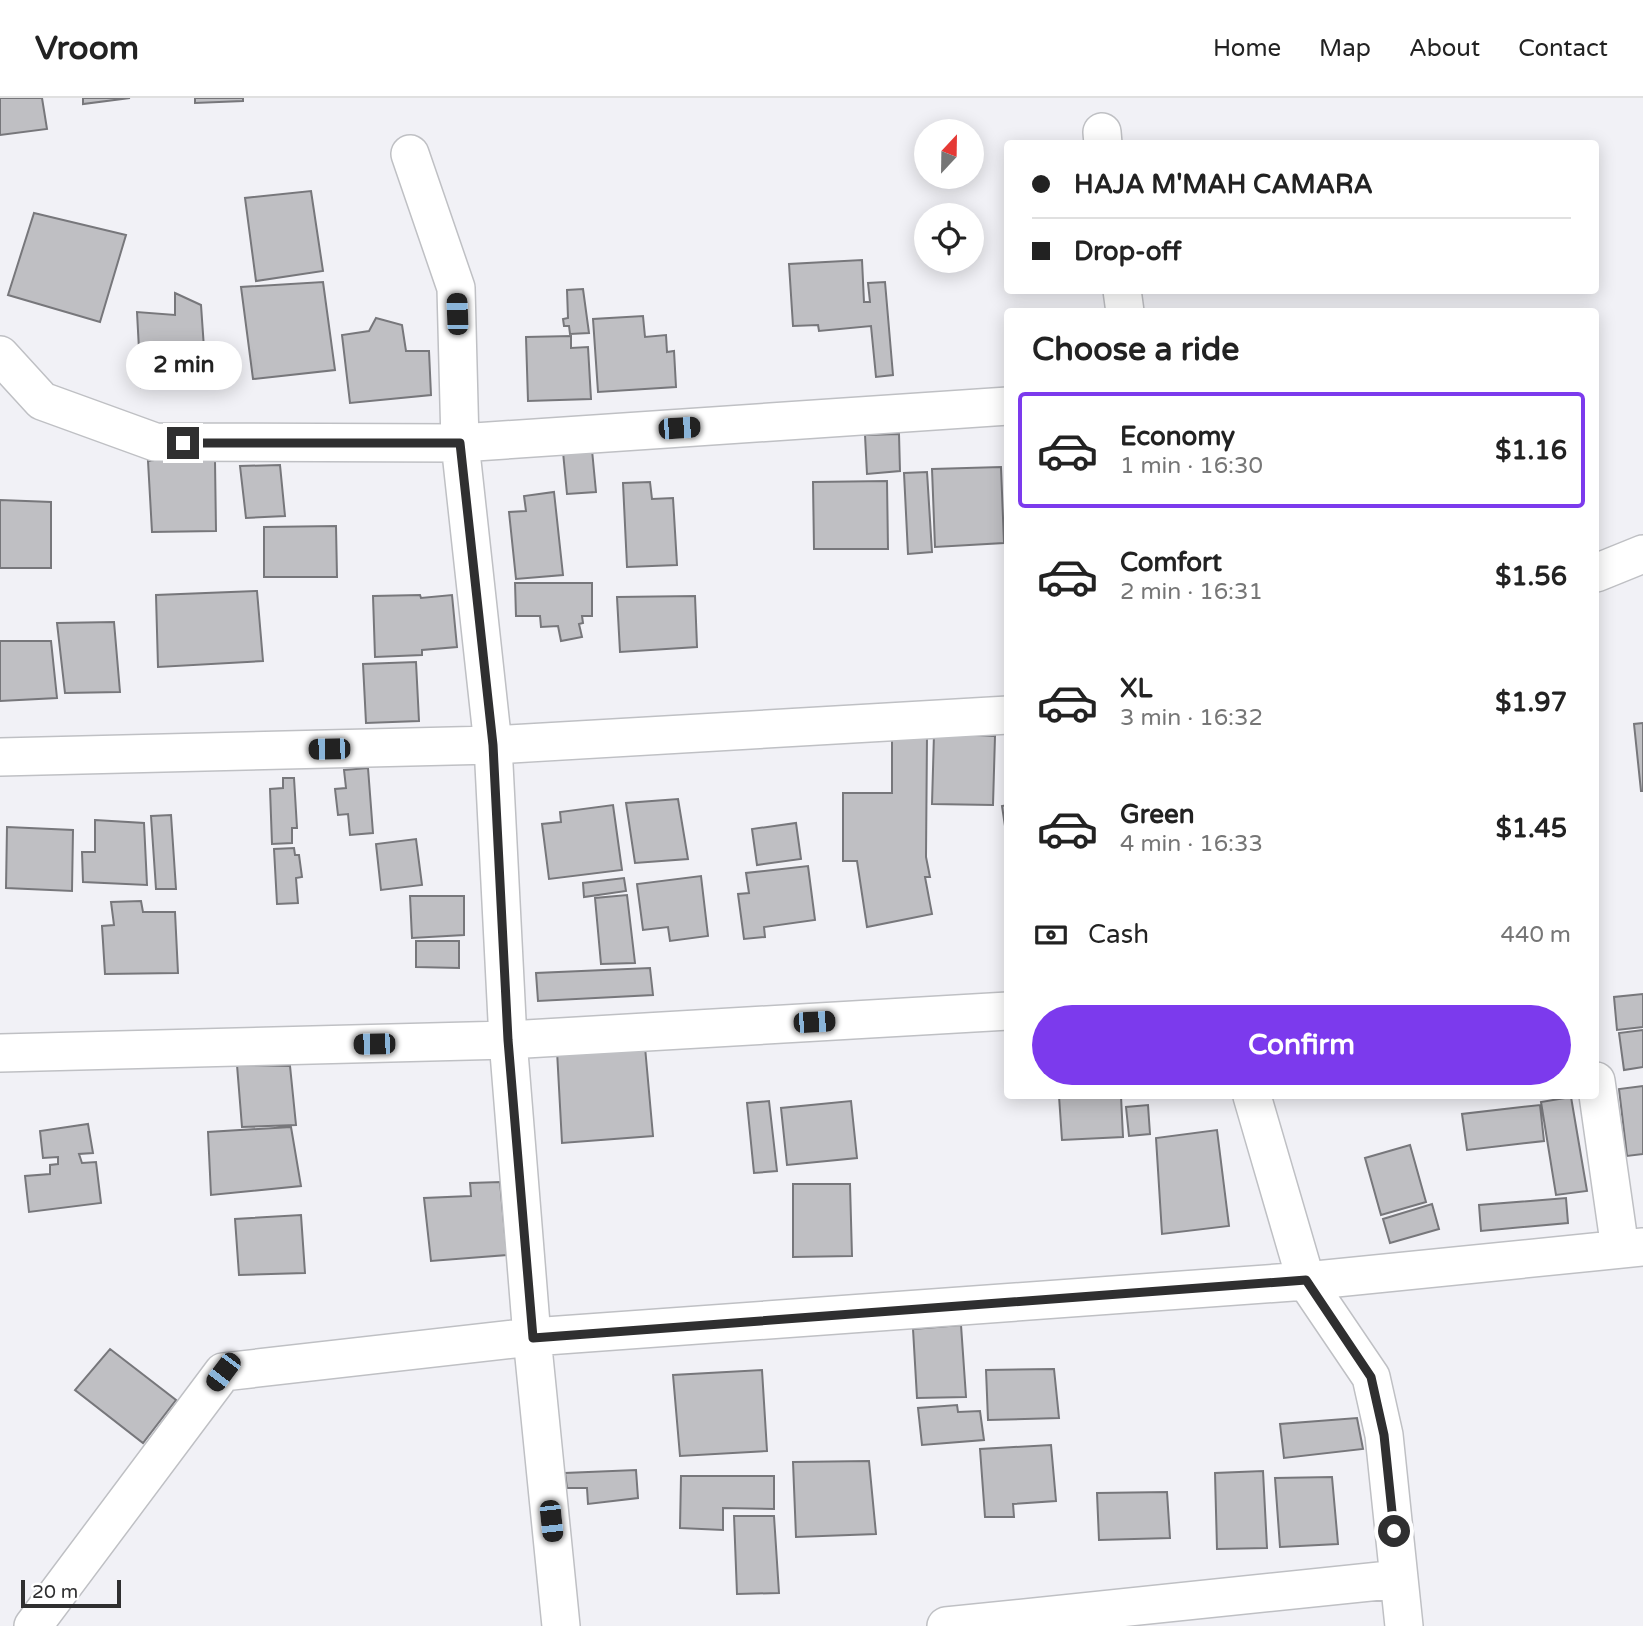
<!DOCTYPE html>
<meta charset="utf-8">
<style>
:root{--surface:#fff;--page:#f2f2f2;--text:#222;--muted:#767676;--line:#e0e0e0;--accent:#7c3aed}
body{margin:0;font-family:"Varela Round",sans-serif;background:var(--page);color:var(--text);height:100vh;display:flex;flex-direction:column;font-size:26px;white-space:nowrap}
*{box-sizing:border-box;margin:0}
p{font-size:23px;color:var(--muted)}
.icon{flex:none;width:38px;height:38px;fill:none;stroke:currentColor;stroke-width:2;stroke-linecap:round;stroke-linejoin:round}
.map{position:relative;flex:1;overflow:hidden}
.sheet{position:absolute;left:1004px;top:210px;width:595px;height:791px;display:flex;flex-direction:column;background:var(--surface);border-radius:7px;box-shadow:0 4px 18px #0003}
.sheet>*{flex:none}
.hud{position:absolute;left:1004px;top:42px;width:595px;height:154px;border-radius:7px;box-shadow:0 4px 18px #0003;display:grid;align-content:center;height:154px;padding:0 28px;background:var(--surface)}
.needle{width:46px;rotate:22deg}
.fabs{position:absolute;left:914px;top:21px;display:grid;gap:14px}
.fabs a{display:grid;place-items:center;width:70px;height:70px;border-radius:50%;background:var(--surface);box-shadow:0 4px 18px #0003;font-size:35px}
.scale{position:absolute;left:21px;bottom:18px;width:100px;box-sizing:border-box;padding-left:7px;border:4px solid #2f2f30;border-top:0;font-size:19px;line-height:24px;white-space:nowrap;color:#2f2f30;-webkit-text-stroke:5px #fff;paint-order:stroke}
.end{position:absolute;width:32px;height:32px;margin:-16px;border:9px solid #2f2f30;background:#fff;box-shadow:0 0 0 4px #fff}
.from{border-radius:50%}
.bubble{position:absolute;height:49px;border-radius:24px;background:var(--surface);box-shadow:0 4px 18px #0003;font-size:23px;font-weight:800;line-height:49px;text-align:center}
.car{position:absolute;width:21px;height:42px;margin:-21px -10px;border-radius:9px;box-shadow:0 0 5px 2px #0007;background:linear-gradient(#222 24%,#8ab4d8 0 40%,#222 0 76%,#8ab4d8 0 86%,#222 0)}
.hud b{display:flex;align-items:center;gap:24px;height:66px;font-size:26px}
.hud b+b{border-top:2px solid var(--line)}
.hud i{width:18px;height:18px;background:var(--text)}
ul{padding:0;list-style:none}
li{display:flex;align-items:center;gap:21px;height:116px;margin:0 14px 10px;padding:0 14px;border:4px solid transparent;border-radius:7px}
li div{flex:1}
li b{display:block;font-size:26px}
li em{font-style:normal;font-weight:800}
li.selected{border-color:var(--accent)}
li>.icon{width:63px;height:63px;stroke-width:1.5}
h2{padding:0 28px;font-size:32px;line-height:84px}
.pay{display:flex;align-items:center;gap:18px;height:77px;padding:0 28px;font-size:26px}
.pay p{margin-inline-start:auto}
.button{display:flex;gap:14px;margin-top:auto;padding:14px 28px}
.button a{flex:1;height:80px;border-radius:42px;background:var(--accent);color:#fff;font-size:28px;font-weight:800;line-height:80px;text-align:center}
header{display:flex;align-items:center;gap:42px;box-sizing:border-box;height:98px;padding:0 35px;background:var(--surface);border-bottom:2px solid var(--line)}
header strong{font-size:33px}
nav{display:flex;gap:38px;margin-inline-start:auto;font-size:24px}
.map>svg:first-child{display:block}
.building{fill:#bfbfc3;stroke:#77777b;stroke-width:2}
.lines{fill:none;stroke-linecap:round;stroke-linejoin:round}
.street-casing{stroke:#bfc0c4;stroke-width:40}
.street{stroke:#fff;stroke-width:37}
.route{stroke:#2f2f30;stroke-width:9}
</style>
<header>
<strong>Vroom</strong>
<nav><a>Home</a><a>Map</a><a>About</a><a>Contact</a></nav>
</header>
<div class="map">
<svg width="1643" height="1528" viewBox="0 0 1643 1528">
<rect width="100%" height="100%" fill="#f1f1f6"/>
<path class="building" d="M0 0H42L47 31 0 37Z
M83 0H130L83 6Z
M195 0H243V3L195 5Z
M311 93 323 173 256 183 245 100Z
M34 115 126 137 100 224 8 197Z
M862 162 864 204H870L868 185 885 184 893 277 876 279 871 228 819 233 818 227 793 228 789 166Z
M323 184 335 272 253 281 241 189Z
M583 191 589 235 570 236 569 228H564L563 221 568 220 567 192Z
M175 195 201 207 206 279 141 289 137 214 175 217Z
M643 218 645 239 666 237 667 254 674 253 676 289 598 294 593 221Z
M376 220 402 227 406 253H429L431 297 350 305 342 237 369 233Z
M571 238V250L588 249 591 301 528 303 526 239Z
M899 336 900 373 867 376 865 337Z
M592 352 596 394 567 396 563 354Z
M148 363H215L216 433 152 434Z
M280 367 285 418 246 420 240 368Z
M1001 369 1004 445 935 449 932 371Z
M927 374 932 454 908 456 904 375Z
M887 383 888 451H814L813 384Z
M650 384 652 401 673 400 677 467 627 469 623 385Z
M554 394 563 477 516 481 509 414 526 413 524 398Z
M0 402 51 404V470H0Z
M336 428 337 479H264V429Z
M515 485H592V518H582L583 525 579 526 582 539 561 543 558 528 541 529 540 518H516Z
M257 493 263 563 158 569 156 497Z
M420 497 421 500 452 497 457 549 422 552V557L375 559 373 498Z
M695 498 697 549 620 554 617 499Z
M114 524 120 594 65 595 57 525Z
M0 543H51L57 600 0 603Z
M416 564 419 623 366 625 363 566Z
M1643 625V693H1641L1634 626Z
M934 636 995 638 993 707 932 706Z
M892 637 927 638 926 759 930 779H925L932 816 867 829 857 763H843V695H892Z
M368 670 373 735 350 737 348 716 338 717 335 691 346 690 344 672Z
M283 680H294L297 730H292V745L272 746 270 691 283 690Z
M678 701 688 761 635 765 626 705Z
M613 707 622 772 549 781 542 726 561 724 560 714Z
M1008 707V748L1002 708Z
M171 717 176 791H156L151 718Z
M95 722 144 725 147 787 83 784 82 754H95Z
M796 725 801 761 757 767 752 731Z
M7 729 73 732 72 793 6 790Z
M416 741 422 787 381 792 376 746Z
M294 750 295 757H299L302 779 296 780 298 805 277 806 274 751Z
M808 768 815 822 764 829 765 839 744 841 738 796 749 795 746 775Z
M701 778 708 838 670 843 668 829 643 832 637 786Z
M624 780 626 793 584 799 583 785Z
M627 797 635 865 601 866 595 800Z
M410 798H464V837L412 840Z
M141 803 143 814H175L178 875 105 876 102 828 114 827 111 804Z
M416 843H459V870L416 869Z
M650 870 653 897 538 903 536 875Z
M1643 896V929L1617 932 1614 899Z
M1643 932V969L1624 972 1619 935Z
M645 949 653 1038 562 1045 557 953Z
M237 967 290 968 296 1027 242 1029Z
M1643 988V1056L1627 1058 1619 991Z
M1059 998H1121L1123 1039 1062 1042Z
M1571 999 1587 1093 1556 1097 1541 1004Z
M769 1003 777 1073 754 1075 747 1005Z
M851 1003 857 1060 787 1067 781 1010Z
M1148 1007 1150 1036 1129 1038 1126 1009Z
M1540 1007 1544 1043 1467 1052 1462 1016Z
M88 1026 93 1055 79 1056 82 1065 96 1064 101 1105 29 1114 25 1078 50 1076V1067L58 1066V1059L43 1060 40 1033Z
M291 1029 301 1088 211 1097 208 1034Z
M1217 1032 1229 1128 1162 1136 1156 1040Z
M1410 1047 1426 1104 1381 1117 1365 1060Z
M500 1084 507 1157 431 1163 424 1100 471 1098 470 1085Z
M793 1086H850L852 1158 793 1159Z
M1566 1100 1568 1125 1481 1133 1479 1107Z
M1432 1106 1439 1131 1390 1145 1383 1121Z
M301 1117 305 1175 239 1177 235 1121Z
M961 1227 966 1299 917 1300 913 1231Z
M110 1251 176 1302 143 1345 75 1292Z
M1054 1271 1059 1320 988 1322 986 1272Z
M762 1272 767 1353 680 1358 673 1277Z
M957 1307 958 1314 980 1313 984 1342 922 1347 918 1310Z
M1357 1320 1363 1351 1284 1360 1280 1326Z
M1051 1347 1056 1403 1013 1406 1014 1419H985L980 1351Z
M869 1363 876 1436 796 1439 793 1364Z
M636 1372 638 1400 588 1406 587 1390H567L565 1375Z
M1263 1373 1267 1450 1217 1451 1215 1375Z
M681 1378H774V1411L723 1410V1432L680 1430Z
M1332 1379 1338 1446 1280 1449 1275 1380Z
M1167 1394 1170 1440 1099 1442 1097 1395Z
M734 1418H774L779 1495 737 1496Z"/>
<g class="lines">
<defs>
<path id="street" d="M1102 34 1103 46
M410 56 456 190 460 345 493 647 508 942 532 1239 561 1528
M1122 192 1125 214
M0 257 42 303 155 344 460 345 1008 308
M1596 475 1643 456
M0 659 493 647 1008 617
M0 955 508 942 1008 913
M1596 983 1620 1151
M1252 998 1306 1183 1371 1279 1384 1337 1404 1528
M33 1528 223 1274 532 1239 1306 1183 1643 1149
M946 1528 1399 1481"/>
</defs>
<use href="#street" class="street-casing"/>
<use href="#street" class="street"/>
</g>
<g class="lines">
<path class="route" d="M183 345H460L493 647 508 942 533 1240 1306 1182 1371 1279 1384 1337 1394 1433"/>
</g>
</svg>
<div class="fabs">
<a><svg class="needle" viewBox="-14 -14 28 28"><path d="M0-13l5 13h-10z" fill="#e53935"/><path d="M0 13l5-13h-10z" fill="#767676"/></svg></a>
<a><svg class="icon" aria-label="locate" viewBox="0 0 24 24"><circle cx="12" cy="12" r="6"/><path d="M12 2v4M12 18v4M2 12h4M18 12h4"/></svg></a>
</div>
<div class="scale">20 m</div>
<i class="end from" style="left:1394px;top:1433px"></i>
<i class="end" style="left:183px;top:345px"></i>
<div class="bubble" style="left:126px;top:243px;width:116px">2 min</div>
<i class="car" style="left:457px;top:216px;rotate:358deg"></i>
<i class="car" style="left:679px;top:330px;rotate:86deg"></i>
<i class="car" style="left:329px;top:651px;rotate:269deg"></i>
<i class="car" style="left:814px;top:924px;rotate:87deg"></i>
<i class="car" style="left:374px;top:946px;rotate:269deg"></i>
<i class="car" style="left:223px;top:1274px;rotate:217deg"></i>
<i class="car" style="left:551px;top:1423px;rotate:174deg"></i>
<div class="hud">
<b><i class="from"></i>HAJA M'MAH CAMARA</b>
<b><i></i>Drop-off</b>
</div>
<section class="sheet">
<h2>Choose a ride</h2>
<ul>
<li class="selected"><svg class="icon" aria-label="car" viewBox="0 0 24 24"><path d="M5 17H2v-5l4-1 3-4h7l3 4 3 1v5h-3M9 17h6M6 11h13"/><circle cx="7" cy="17" r="2"/><circle cx="17" cy="17" r="2"/></svg><div><b>Economy</b><p>1 min · 16:30</p></div><em>$1.16</em></li>
<li><svg class="icon" aria-label="car" viewBox="0 0 24 24"><path d="M5 17H2v-5l4-1 3-4h7l3 4 3 1v5h-3M9 17h6M6 11h13"/><circle cx="7" cy="17" r="2"/><circle cx="17" cy="17" r="2"/></svg><div><b>Comfort</b><p>2 min · 16:31</p></div><em>$1.56</em></li>
<li><svg class="icon" aria-label="car" viewBox="0 0 24 24"><path d="M5 17H2v-5l4-1 3-4h7l3 4 3 1v5h-3M9 17h6M6 11h13"/><circle cx="7" cy="17" r="2"/><circle cx="17" cy="17" r="2"/></svg><div><b>XL</b><p>3 min · 16:32</p></div><em>$1.97</em></li>
<li><svg class="icon" aria-label="car" viewBox="0 0 24 24"><path d="M5 17H2v-5l4-1 3-4h7l3 4 3 1v5h-3M9 17h6M6 11h13"/><circle cx="7" cy="17" r="2"/><circle cx="17" cy="17" r="2"/></svg><div><b>Green</b><p>4 min · 16:33</p></div><em>$1.45</em></li>
</ul>
<div class="pay"><svg class="icon" aria-label="cash" viewBox="0 0 24 24"><path d="M3 7h18v10H3z"/><circle cx="12" cy="12" r="2"/></svg>Cash<p>440 m</p></div>
<div class="button"><a>Confirm</a></div>
</section>
</div>
